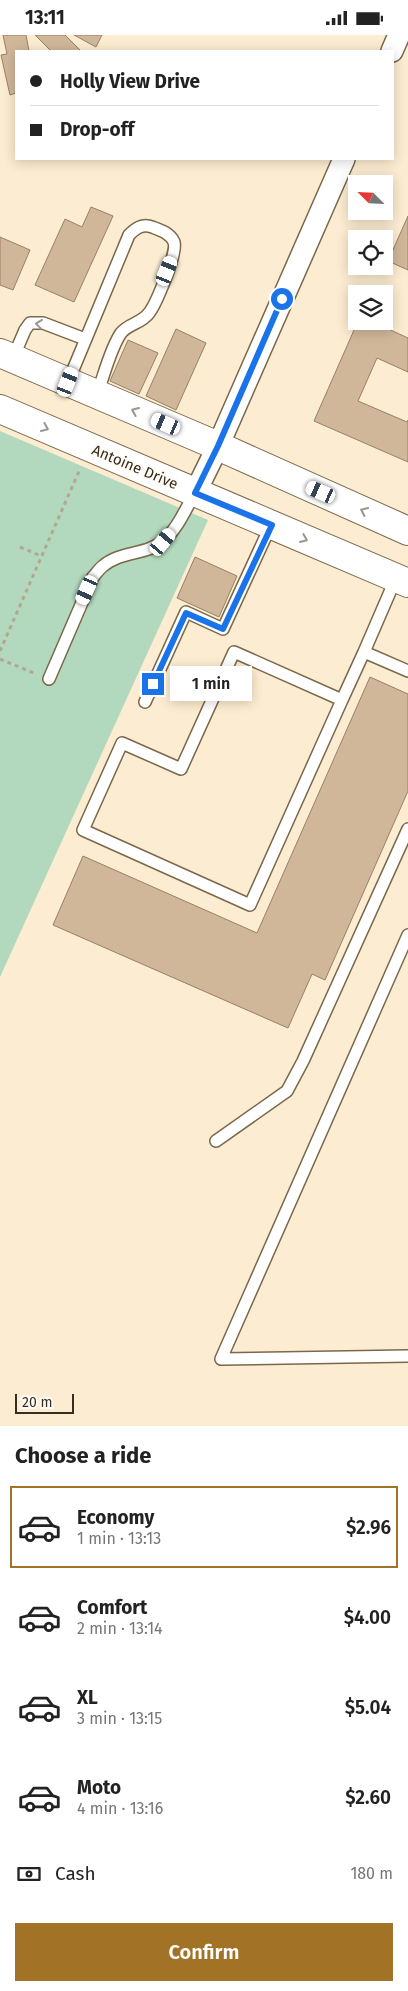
<!DOCTYPE html>
<meta charset="utf-8">
<style>
:root{--surface:#fff;--page:#f6f6f6;--text:#222;--muted:#767676;--line:#e0e0e0;--accent:#a27226}
body{margin:0;font-family:"Fira Sans",sans-serif;background:var(--page);color:var(--text);height:100vh;display:flex;flex-direction:column;font-size:19px;white-space:nowrap}
*{box-sizing:border-box;margin:0}
p{font-size:16px;color:var(--muted)}
.icon{flex:none;width:28px;height:28px;fill:none;stroke:currentColor;stroke-width:2;stroke-linecap:round;stroke-linejoin:round}
.map{position:relative;height:1391px;overflow:hidden}
.drawer{display:flex;flex-direction:column;background:var(--surface);flex:1}
.drawer>*{flex:none}
.banner{position:absolute;left:15px;top:15px;width:379px;height:110px;border-radius:0px;box-shadow:0 2px 12px #0003;display:grid;align-content:center;height:110px;padding:0 15px;background:var(--surface)}
.needle{width:32px;rotate:294deg}
.tools{position:absolute;left:348px;top:140px;display:grid;gap:10px}
.tools a{display:grid;place-items:center;width:45px;height:45px;border-radius:0px;background:var(--surface);box-shadow:0 2px 12px #0003;font-size:25px}
.scale{position:absolute;left:15px;bottom:12px;width:59px;box-sizing:border-box;padding-left:5px;border:2px solid #362e21;border-top:0;font-size:14px;line-height:18px;white-space:nowrap;color:#362e21;-webkit-text-stroke:4px #fffbf4;paint-order:stroke}
.end{position:absolute;width:22px;height:22px;margin:-11px;border:6px solid #1a73e8;background:#fff;box-shadow:0 0 0 2px #fff}
.from{border-radius:50%}
.bubble{position:absolute;height:35px;border-radius:0px;background:var(--surface);box-shadow:0 2px 12px #0003;font-size:16px;font-weight:600;line-height:35px;text-align:center}
.car{position:absolute;width:15px;height:30px;margin:-15px -8px;border-radius:6px;box-shadow:0 0 4px 1px #0007;background:linear-gradient(#fff 24%,#345 0 40%,#fff 0 76%,#345 0 86%,#fff 0)}
.banner b{display:flex;align-items:center;gap:18px;height:48px;font-size:19px}
.banner b+b{border-top:1px solid var(--line)}
.banner i{width:12px;height:12px;background:var(--text)}
ul{padding:0;list-style:none}
li{display:flex;align-items:center;gap:15px;height:82px;margin:0 10px 8px;padding:0 5px;border:2px solid transparent;border-radius:0px}
li div{flex:1}
li b{display:block;font-size:19px}
li em{font-style:normal;font-weight:600}
li.current{border-color:var(--accent)}
li>.icon{width:45px;height:45px;stroke-width:1.5}
h2{padding:0 15px;font-size:22px;line-height:60px}
.pay{display:flex;align-items:center;gap:12px;height:55px;padding:0 15px;font-size:19px}
.pay p{margin-inline-start:auto}
.button{display:flex;gap:10px;margin-top:auto;padding:10px 15px}
.button a{flex:1;height:58px;border-radius:0px;background:var(--accent);color:#fff;font-size:20px;font-weight:600;line-height:58px;text-align:center}
.status{display:flex;justify-content:space-between;align-items:center;height:35px;padding:0 25px;background:var(--surface);direction:ltr}
.status svg{height:14px;fill:currentColor}
.map>svg:first-child{display:block}
.green{fill:#b2d9bd}
.building{fill:#d1b79a;stroke:#978064}
.lines{fill:none;stroke-linecap:round;stroke-linejoin:round}
.lane-casing{stroke:#7a684a;stroke-width:14}
.street-casing{stroke:#7a684a;stroke-width:24}
.secondary-casing{stroke:#7a684a;stroke-width:30}
.path{stroke:#b4a791;stroke-width:3;stroke-dasharray:4 4;stroke-linecap:butt}
.lane{stroke:#fff;stroke-width:11}
.street{stroke:#fff;stroke-width:21}
.secondary{stroke:#fff;stroke-width:28}
.oneway{stroke:#9a9690}
.route{stroke:#1a73e8;stroke-width:6}
.labels{text-anchor:middle;dominant-baseline:central;stroke-width:4;stroke-linejoin:round;paint-order:stroke}
.street-label{font-size:15px;fill:#362e21;stroke:#fffbf4}
</style>
<div class="status"><b>13:11</b><svg viewBox="0 0 49 12"><path d="M0 12V9h3v3zM5 12V6h3v6zM10 12V3h3v9zM15 12V0h3v12zM26 1h20v11H26zM47 4h2v5h-2z"/></svg></div>
<div class="map">
<svg width="408" height="1391" viewBox="0 0 408 1391">
<rect width="100%" height="100%" fill="#fcecd1"/>
<path class="green" d="M0 396 208 485 0 942Z"/>
<path class="building" d="M3 0H26L29 16H16V58L10 60 1 20 7 19Z
M35 0H65L81 16H51Z
M74 0H102L96 12Z
M91 172 113 181 74 267 35 250 65 184 82 192Z
M408 181V235L388 226Z
M0 202 30 215 13 255 0 250Z
M358 286H371L408 303V337L377 323 358 366 407 387 408 385V427L314 386Z
M176 294 206 308 176 375 146 361Z
M128 305 158 318 139 359 110 346Z
M195 522 237 541 219 582 177 563Z
M370 642 408 659V756L325 945 312 939 288 993 53 890 83 821 257 898Z"/>
<g class="lines">
<defs>
<path id="lane" d="M13 323 25 295 30 288H43L85 304
M68 347 129 200C135 194 142 188 152 192 160 195 170 198 174 207 178 217 156 269 149 278 142 288 128 289 121 298 110 314 104 341 97 359
M396 543 364 617 408 636
M49 644 93 542C96 539 99 534 103 531 120 516 147 520 163 506 177 495 186 473 195 458
M342 665 250 870 83 795 122 708 181 734 234 617 342 665 364 617
M145 667 186 577 223 594 271 490
M408 900 221 1324 408 1321
M216 1106 287 1056 303 1026 408 794"/>
<path id="street" d="M392 16 399 0
M195 458 218 411 344 124"/>
<path id="secondary" d="M0 318 218 411 408 496
M0 374 408 548"/>
</defs>
<use href="#lane" class="lane-casing"/>
<use href="#street" class="street-casing"/>
<use href="#secondary" class="secondary-casing"/>
<path class="path" d="M20 512 41 521
M0 616 80 434
M0 624 36 639"/>
<use href="#lane" class="lane"/>
<use href="#street" class="street"/>
<use href="#secondary" class="secondary"/>
</g>
<defs><path id="oneway-chevron" d="M-2-3.5L2.5 0L-2 3.5" fill="none" stroke-width="1.6" stroke-linecap="round" stroke-linejoin="round" transform="scale(1.25)"/></defs>
<g class="oneway">
<use href="#oneway-chevron" transform="translate(39 289) rotate(-173)"/>
<use href="#oneway-chevron" transform="translate(135 376) rotate(-157)"/>
<use href="#oneway-chevron" transform="translate(45 393) rotate(24)"/>
<use href="#oneway-chevron" transform="translate(364 476) rotate(-156)"/>
<use href="#oneway-chevron" transform="translate(304 504) rotate(23)"/>
</g>
<g class="lines">
<path class="route" d="M153 649 186 578 223 594 272 490 195 458 218 411 282 264"/>
</g>
<g class="labels">
<g class="street-label">
<text transform="translate(135 432) rotate(23)">Antoine Drive</text>
</g>
</g>
</svg>
<div class="tools">
<a><svg class="needle" viewBox="-14 -14 28 28"><path d="M0-13l5 13h-10z" fill="#e53935"/><path d="M0 13l5-13h-10z" fill="#767676"/></svg></a>
<a><svg class="icon" aria-label="locate" viewBox="0 0 24 24"><circle cx="12" cy="12" r="6"/><path d="M12 2v4M12 18v4M2 12h4M18 12h4"/></svg></a>
<a><svg class="icon" aria-label="layers" viewBox="0 0 24 24"><path d="M12 4l9 5-9 5-9-5zM3 14l9 5 9-5"/></svg></a>
</div>
<div class="scale">20 m</div>
<i class="end from" style="left:282px;top:264px"></i>
<i class="end" style="left:153px;top:649px"></i>
<div class="bubble" style="left:170px;top:631px;width:82px">1 min</div>
<i class="car" style="left:167px;top:236px;rotate:22deg"></i>
<i class="car" style="left:68px;top:347px;rotate:22deg"></i>
<i class="car" style="left:166px;top:389px;rotate:293deg"></i>
<i class="car" style="left:321px;top:457px;rotate:294deg"></i>
<i class="car" style="left:163px;top:507px;rotate:40deg"></i>
<i class="car" style="left:87px;top:555px;rotate:204deg"></i>
<div class="banner">
<b><i class="from"></i>Holly View Drive</b>
<b><i></i>Drop-off</b>
</div>
</div>
<section class="drawer">
<h2>Choose a ride</h2>
<ul>
<li class="current"><svg class="icon" aria-label="car" viewBox="0 0 24 24"><path d="M5 17H2v-5l4-1 3-4h7l3 4 3 1v5h-3M9 17h6M6 11h13"/><circle cx="7" cy="17" r="2"/><circle cx="17" cy="17" r="2"/></svg><div><b>Economy</b><p>1 min · 13:13</p></div><em>$2.96</em></li>
<li><svg class="icon" aria-label="car" viewBox="0 0 24 24"><path d="M5 17H2v-5l4-1 3-4h7l3 4 3 1v5h-3M9 17h6M6 11h13"/><circle cx="7" cy="17" r="2"/><circle cx="17" cy="17" r="2"/></svg><div><b>Comfort</b><p>2 min · 13:14</p></div><em>$4.00</em></li>
<li><svg class="icon" aria-label="car" viewBox="0 0 24 24"><path d="M5 17H2v-5l4-1 3-4h7l3 4 3 1v5h-3M9 17h6M6 11h13"/><circle cx="7" cy="17" r="2"/><circle cx="17" cy="17" r="2"/></svg><div><b>XL</b><p>3 min · 13:15</p></div><em>$5.04</em></li>
<li><svg class="icon" aria-label="car" viewBox="0 0 24 24"><path d="M5 17H2v-5l4-1 3-4h7l3 4 3 1v5h-3M9 17h6M6 11h13"/><circle cx="7" cy="17" r="2"/><circle cx="17" cy="17" r="2"/></svg><div><b>Moto</b><p>4 min · 13:16</p></div><em>$2.60</em></li>
</ul>
<div class="pay"><svg class="icon" aria-label="cash" viewBox="0 0 24 24"><path d="M3 7h18v10H3z"/><circle cx="12" cy="12" r="2"/></svg>Cash<p>180 m</p></div>
<div class="button"><a>Confirm</a></div>
</section>
